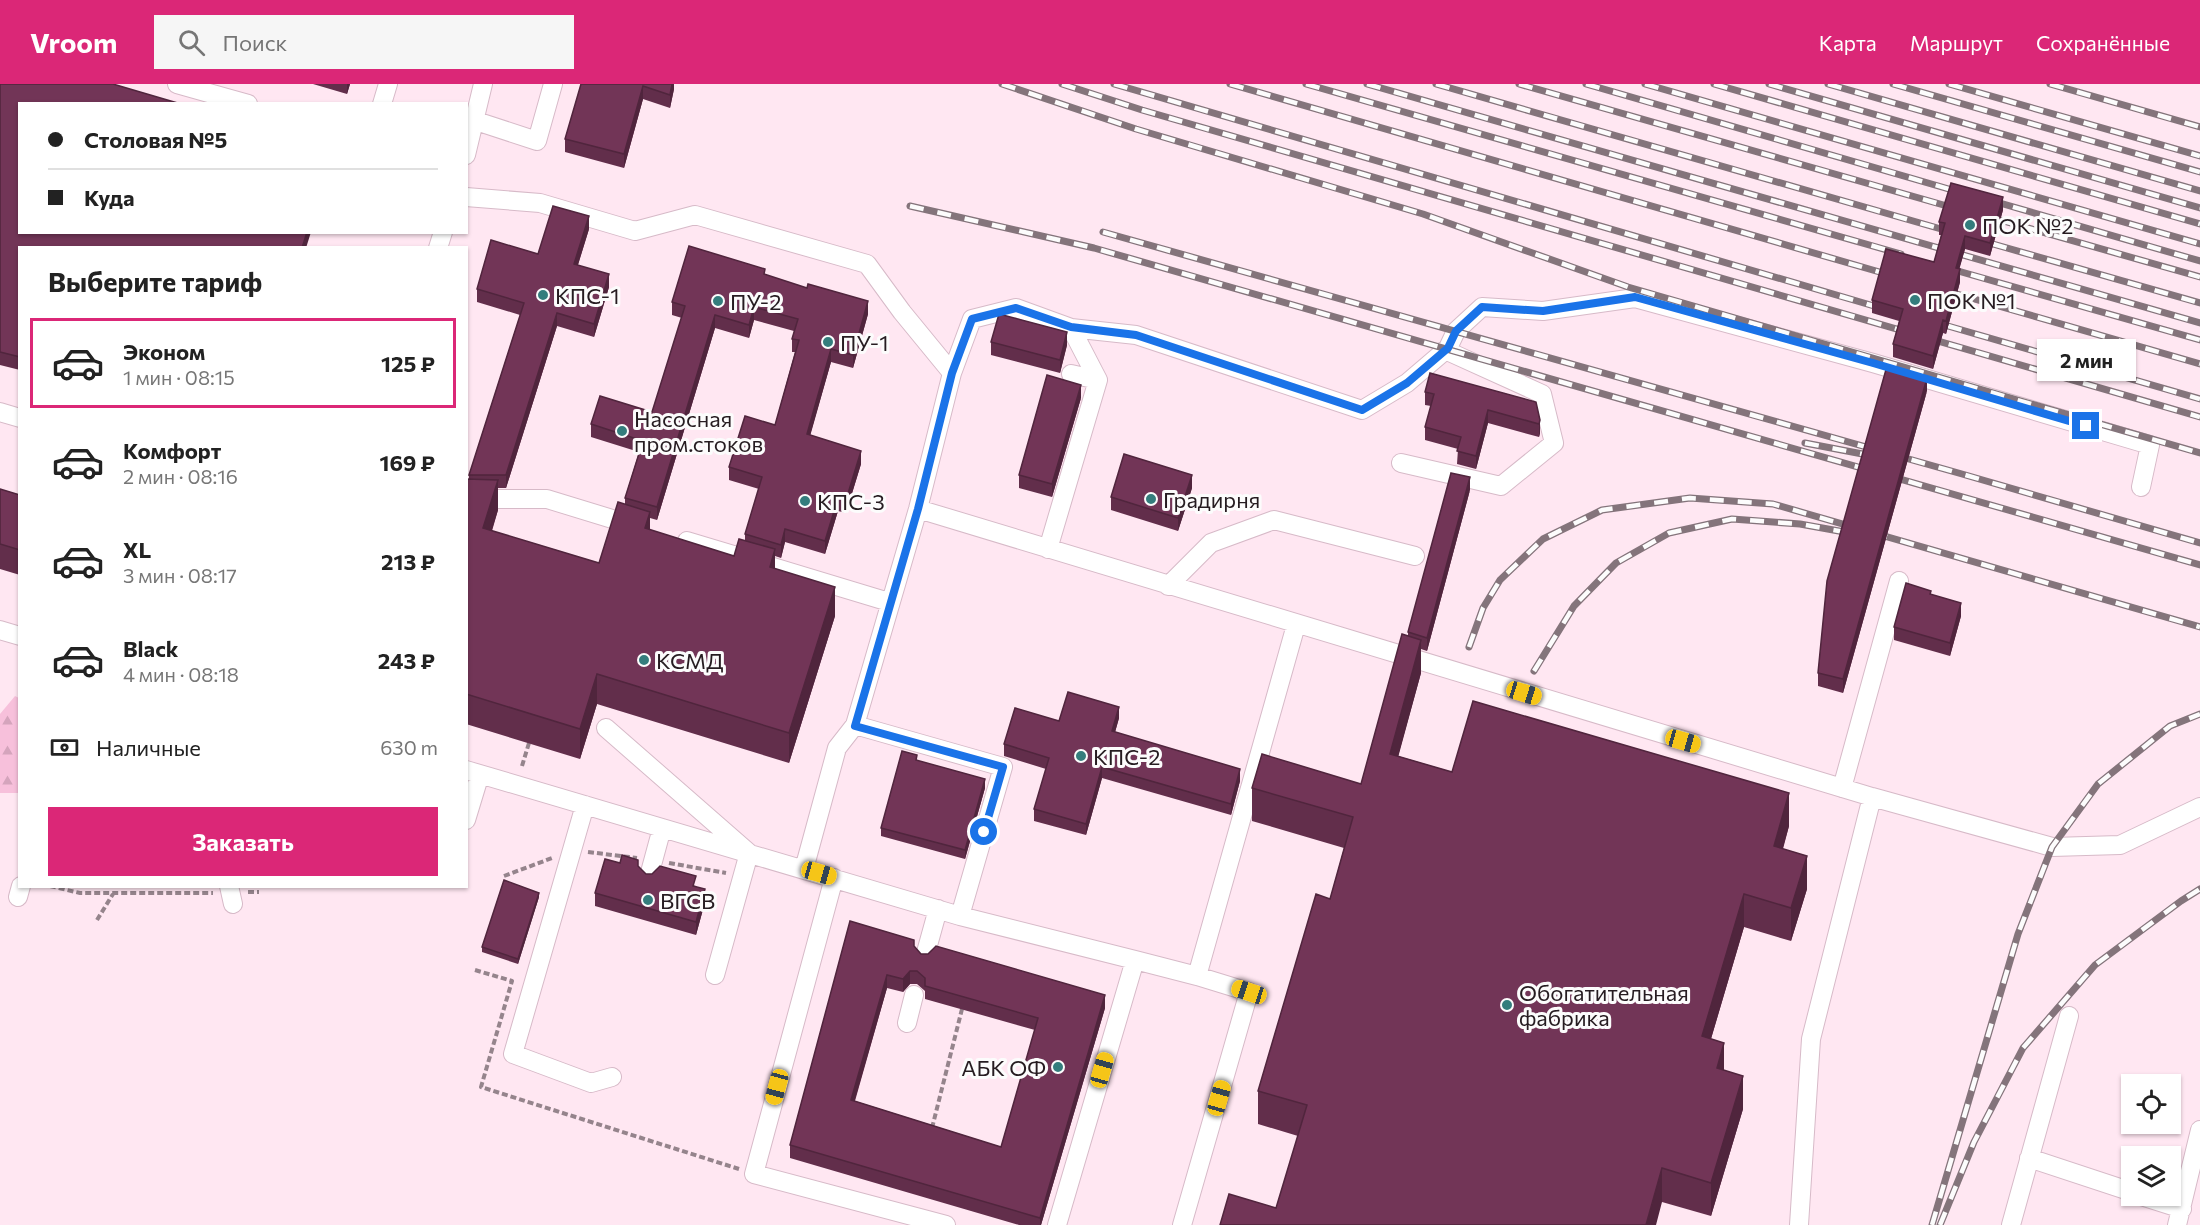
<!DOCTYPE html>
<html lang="ru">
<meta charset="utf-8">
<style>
:root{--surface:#fff;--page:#f6f6f6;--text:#222;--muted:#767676;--line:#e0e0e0;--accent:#db2777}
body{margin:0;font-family:Commissioner,sans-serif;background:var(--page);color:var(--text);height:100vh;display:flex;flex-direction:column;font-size:22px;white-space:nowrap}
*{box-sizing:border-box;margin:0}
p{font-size:20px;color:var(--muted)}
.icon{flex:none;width:33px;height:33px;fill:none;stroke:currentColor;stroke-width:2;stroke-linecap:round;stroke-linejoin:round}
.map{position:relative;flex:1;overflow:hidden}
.sheet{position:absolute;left:18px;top:162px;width:450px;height:642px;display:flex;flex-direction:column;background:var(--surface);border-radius:0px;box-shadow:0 2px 4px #0004}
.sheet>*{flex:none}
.top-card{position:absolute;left:18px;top:18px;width:450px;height:132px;border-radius:0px;box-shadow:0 2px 4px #0004;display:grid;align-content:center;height:132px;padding:0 30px;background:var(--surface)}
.tools{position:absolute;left:2121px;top:990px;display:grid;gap:12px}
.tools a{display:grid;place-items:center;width:60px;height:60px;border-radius:0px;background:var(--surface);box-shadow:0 2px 4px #0004;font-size:30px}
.end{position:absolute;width:27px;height:27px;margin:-14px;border:8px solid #1a73e8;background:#fff;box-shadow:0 0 0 3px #fff}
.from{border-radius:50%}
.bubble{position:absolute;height:42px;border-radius:0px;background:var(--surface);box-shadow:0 2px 4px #0004;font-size:20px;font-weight:700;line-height:42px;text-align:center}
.car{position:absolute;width:18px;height:36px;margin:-18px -9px;border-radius:8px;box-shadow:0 0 4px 2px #0007;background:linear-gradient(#f5c518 24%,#345 0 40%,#f5c518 0 76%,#345 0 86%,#f5c518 0)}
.top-card b{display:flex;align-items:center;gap:21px;height:57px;font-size:22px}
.top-card b+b{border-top:2px solid var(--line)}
.top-card i{width:15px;height:15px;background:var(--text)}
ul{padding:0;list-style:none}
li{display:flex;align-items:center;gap:18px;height:90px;margin:0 12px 9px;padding:0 18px;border:3px solid transparent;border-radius:0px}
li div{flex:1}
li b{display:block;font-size:22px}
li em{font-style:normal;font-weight:700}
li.current{border-color:var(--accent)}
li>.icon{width:54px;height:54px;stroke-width:1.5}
h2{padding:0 30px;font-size:27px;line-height:72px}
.pay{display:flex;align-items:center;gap:15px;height:66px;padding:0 30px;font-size:22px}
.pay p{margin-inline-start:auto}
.button{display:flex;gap:12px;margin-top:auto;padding:12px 30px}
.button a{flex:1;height:69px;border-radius:0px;background:var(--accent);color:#fff;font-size:24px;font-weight:700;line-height:69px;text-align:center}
header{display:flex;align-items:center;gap:36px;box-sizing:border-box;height:84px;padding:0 30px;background:var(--accent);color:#fff}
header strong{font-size:28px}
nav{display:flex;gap:33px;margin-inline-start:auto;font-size:21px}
.search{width:420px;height:54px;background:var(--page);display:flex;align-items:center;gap:15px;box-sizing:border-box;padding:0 21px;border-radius:0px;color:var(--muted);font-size:22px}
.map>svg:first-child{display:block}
.forest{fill:url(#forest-firs)}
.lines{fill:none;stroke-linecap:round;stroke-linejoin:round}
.minor-casing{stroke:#d7bac8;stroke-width:20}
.path{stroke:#95848c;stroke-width:4;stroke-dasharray:6 3;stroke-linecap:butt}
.minor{stroke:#fff;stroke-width:18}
.rail-casing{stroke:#84747b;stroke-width:7}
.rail{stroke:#fcfcfc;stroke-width:4.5;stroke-dasharray:14;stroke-linecap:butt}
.wall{fill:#622e4b;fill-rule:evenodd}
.shaded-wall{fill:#50253d}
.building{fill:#723557;stroke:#50253d;stroke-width:1.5;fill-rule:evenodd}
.route{stroke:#1a73e8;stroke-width:8}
.poi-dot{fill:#347d7d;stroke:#fcfcfc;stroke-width:2}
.labels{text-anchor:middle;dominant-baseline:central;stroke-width:6;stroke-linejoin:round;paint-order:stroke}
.poi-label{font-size:22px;fill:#261c21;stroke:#fcfcfc;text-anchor:start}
</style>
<header>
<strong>Vroom</strong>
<div class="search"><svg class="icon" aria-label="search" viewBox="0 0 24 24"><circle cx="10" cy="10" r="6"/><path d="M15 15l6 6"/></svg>Поиск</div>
<nav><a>Карта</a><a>Маршрут</a><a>Сохранённые</a></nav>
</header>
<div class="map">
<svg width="2200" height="1141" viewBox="0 0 2200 1141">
<defs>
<pattern id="forest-firs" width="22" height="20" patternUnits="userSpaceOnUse" patternTransform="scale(1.5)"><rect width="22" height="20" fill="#f7c0db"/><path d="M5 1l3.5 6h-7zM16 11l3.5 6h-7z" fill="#d4a4bc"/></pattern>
</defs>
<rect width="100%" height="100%" fill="#ffe7f2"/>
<path class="forest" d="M15 612 19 614V709H0V630Z"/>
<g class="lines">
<defs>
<path id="minor" d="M177 0 248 20
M382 20 388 0
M476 37 537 57 553 0
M466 71 483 0
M466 113 540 119 635 147 695 131 867 180 902 228 952 289
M438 164 443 148
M1071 244 1136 251 1362 326 1407 299 1448 264 1456 247 1482 223 1543 227 1635 214 1873 279 2150 361 2141 403
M0 328 20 334
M1401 379 1501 402 1554 359 1542 310 1445 266
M466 415H547L635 442
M918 425 1872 713 2052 763 2120 761 2200 723
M687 457 889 518
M1048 465 1098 296 1071 290
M1168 502 1211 459 1274 436 1415 472
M0 546 20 552
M855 641 1003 683 960 832
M606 644 749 769 715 891
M466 686 960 832 1135 876 1057 1141
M1842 704 1899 497
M585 721 513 970 591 999 612 993
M466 736 480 690
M804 785 837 664 855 641 918 425 952 289 972 235 1016 224 1071 244 1098 296
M649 792 662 744
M834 794 754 1090 946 1141
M229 802 233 820
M18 813 21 802
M925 872 938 825
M1135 876 1197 892 1249 908 1182 1141
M1197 892 1296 541
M907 939 914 911
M2029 1074 2132 1108
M2141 1112 2182 1125
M1799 1141 1811 955 1872 713
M2011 1141 2069 932
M2177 1141 2200 1046"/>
</defs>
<use href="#minor" class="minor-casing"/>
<path class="path" d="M522 682 529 659
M588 768 637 774
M669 779 726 789
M504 792 552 774
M50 802 80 809H213
M248 808H259
M97 836 113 810
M475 886 512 897 481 1003 739 1085
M932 1044 962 925"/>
<use href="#minor" class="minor"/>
<defs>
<path id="rail" d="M1002 0 1136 45 1423 130 1628 203 2200 369
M1062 0 1142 26 2200 333
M1114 0 1874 222
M1230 0 1883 189
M1306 0 1901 170
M1367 0 2200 239
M1436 0 1941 145
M1519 0 1947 122
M1586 0 1966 110
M1645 0 2200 160
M1714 0 2200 140
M1769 0 2200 124
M1828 0 2200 107
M1893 0 2200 88
M1949 0 2200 72
M2050 0 2200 43
M1986 115 2200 177
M910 122 1094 164 2200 481
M2000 136 2200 193
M1103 148 1962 390 2200 459
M1993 160 2200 219
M1944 183 2200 256
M1957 210 2200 280
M1948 242 2200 315
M1805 359 1873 372
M1469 563 1483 524 1500 496 1543 455 1602 426 1690 414 1773 420 2200 543
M1534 587 1574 522 1616 479 1669 449 1732 435 1800 440 1850 449
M1932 1141 2018 850 2052 763 2098 700 2170 642 2200 630
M1940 1141 1974 1058 2023 964 2095 881 2181 817 2200 805"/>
</defs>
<use href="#rail" class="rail-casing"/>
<use href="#rail" class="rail"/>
</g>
<path class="wall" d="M0 0 20 164V286L0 281Z
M313 0H350L347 10Z
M581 0H674V5L670 24 643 15 624 84 565 68V55Z
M2003 126 1990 172 1965 165 1959 185 1960 198 1946 250 1943 249 1933 285 1893 273V260L1899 237 1872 229V216L1934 178 1941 151H1939V138Z
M589 145 578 181 609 203 594 253 557 242 506 404H498V426L492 447 599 479 625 420V414L639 368 591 353V340L652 328 682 234 672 231V218L765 191 868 230 853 284 831 278 810 351 861 380 846 429 838 427 825 470 785 458 781 474 775 472V484L835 532 789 679 597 620 580 675 466 640V396H469V391L520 231 477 218V205L538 170ZM754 236 794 247 792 255V268H795L775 341 729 383V396L759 405 745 450V457L734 472 650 446V434L657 436 715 244 749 254Z
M991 258 1067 261 1060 289 991 271Z
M1927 307 1843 609 1818 602V589Z
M1425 308 1540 336V349L1539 353 1488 339 1476 385 1457 380 1458 365 1425 356V343L1431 322 1425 321Z
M1081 314 1052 413 1019 404V391Z
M1192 404 1178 447 1111 426V413Z
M0 405 20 411V491L0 485Z
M1470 406 1427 567 1421 565V589L1398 672 1452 688 1789 742 1783 765 1807 805 1791 857 1744 843 1711 955 1724 986 1743 1025 1711 1132 1662 1118 1276 1124 1298 1052 1258 1040V1007L1330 815 1344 764 1252 737V704L1361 700 1408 552V548Z
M1931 510 1961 532 1950 572 1894 556V543Z
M1119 634 1115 648 1240 697 1231 731 1102 694 1086 751 1034 737V725L1046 685 1004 672V660L1059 637Z
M917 677 985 704 965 775 881 752V744Z
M620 779 638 782 646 790 696 802 705 818 696 851 595 822V809Z
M539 813 518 880 482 868V863Z
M850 837 914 862 921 870 1105 924 1041 1141H1019L790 1074V1061ZM910 900H917L925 907V915L1035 946 1001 1063 855 1017 887 904 903 908Z"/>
<path class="shaded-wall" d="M347 0H350L347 10Z
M672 0H674V5L670 24V11Z
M643 2V15L624 84V70Z
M2003 113V126L1990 172V159Z
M589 132V145L574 193V180Z
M307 148H311L306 164H302Z
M1965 152V165L1956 197V184Z
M1960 185V198L1946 250V237Z
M609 190V203L594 253V240Z
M868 217V230L853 284V271Z
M754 223V236L749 254V241Z
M557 229V242L506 404V391Z
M715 231V244L657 436V423Z
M1943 236V249L1933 285V272Z
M1067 248V261L1060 289V276Z
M831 265V278L807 363V350Z
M1927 294V307L1843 609V595Z
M1081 301V314L1052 413V400Z
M1488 326V339L1476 385V372Z
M1540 336V349L1539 353V340Z
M861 367V380L846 429V416Z
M1192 391V404L1178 447V434Z
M1470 393V406L1427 567V554Z
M498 396V426L483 474V444Z
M838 414V427L825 470V457Z
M650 428V458L645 444Z
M785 445V458L781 474V461Z
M775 465V495L770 483Z
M835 503V532L789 679V649Z
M1961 519V532L1950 572V559Z
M1421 556V589L1390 703V670Z
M597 590V620L580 675V645Z
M1119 623V634L1112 659V647Z
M1102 683V694L1086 751V740Z
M1240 685V697L1231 731V720Z
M985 695V704L965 775V766Z
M1789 709V742L1774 795V762Z
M1807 772V805L1791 857V824Z
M705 805V818L696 851V838Z
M539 809V813L518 880V875Z
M1744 810V843L1702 985V952Z
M910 887V900L903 908V895Z
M887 891V904L851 1029V1016Z
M1105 911V924L1041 1141H1040V1134Z
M1724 959V992L1717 984Z
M1743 992V1025L1711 1132V1099Z
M1662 1084V1118L1656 1141H1646Z"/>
<path class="building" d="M0 0H113L181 20H20V148H307L302 164H20V273L0 268Z
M581 0H672L670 11 643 2 624 70 565 55Z
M1951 99 2003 113 1990 159 1965 152 1956 184 1960 185 1946 237 1943 236 1933 272 1893 260 1903 225 1872 216 1886 165 1934 178 1945 139 1939 138Z
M553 122 589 132 574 180 609 190 594 240 557 229 506 391H469L524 219 477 205 491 156 538 170Z
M689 162 765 185 764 190 807 204 808 200 868 217 853 271 831 265 807 350 861 367 846 416 838 414 825 457 785 445 781 461 745 450 762 393 729 383 745 332 775 341 799 256 792 255 798 235 754 223 749 241 715 231 657 423 625 414 643 357 591 340 600 312 652 328 685 222 672 218Z
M999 230 1067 248 1060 276 991 258Z
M1887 282 1927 294 1843 595 1818 589 1827 497Z
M1430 289 1536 318 1540 336 1539 340 1488 326 1476 372 1457 367 1461 353 1425 343 1434 310 1425 308Z
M1047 291 1081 301 1052 400 1019 391Z
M1124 370 1192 391 1178 434 1111 413Z
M1451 389 1470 393 1427 554 1408 548Z
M466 395 498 396 483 444 599 479 618 418 650 428 645 444 734 472 739 455 775 465 770 483 835 503 789 649 597 590 580 645 466 610Z
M0 405 20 411V466L0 460Z
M1906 499 1931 507 1930 510 1961 519 1950 559 1894 543Z
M1402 550 1421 556 1390 670 1452 688 1473 617 1789 709 1774 762 1807 772 1791 824 1744 810 1702 952 1724 959 1717 984 1743 992 1711 1099 1662 1084 1646 1141H1220L1229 1110 1276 1124 1307 1021 1258 1007 1316 810 1330 815 1353 733 1252 704 1262 670 1361 700Z
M1068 608 1119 623 1112 647 1240 685 1231 720 1102 683 1086 740 1034 725 1049 674 1004 660 1015 624 1059 637Z
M902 667 917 671 916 676 985 695 965 766 881 744Z
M622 771 638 776V782L646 790H652L660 782 696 792 693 802 705 805 696 838 595 809 605 775 620 779Z
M504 796 539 809 518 875 482 863Z
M850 837 914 856V862L921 870H928L936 862 1105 911 1040 1134 790 1061ZM910 887H917L925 894V902L1038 934 1001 1063 851 1016 887 891 903 895Z"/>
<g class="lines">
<path class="route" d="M984 748 1003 683 855 642 918 425 952 289 972 235 1016 224 1071 243 1136 251 1362 326 1407 299 1448 264 1456 247 1482 223 1543 227 1635 213 1873 279 2086 342"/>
</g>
<g class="poi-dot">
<circle cx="1970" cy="141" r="6"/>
<circle cx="543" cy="211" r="6"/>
<circle cx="1915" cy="216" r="6"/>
<circle cx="718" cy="217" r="6"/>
<circle cx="828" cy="258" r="6"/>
<circle cx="622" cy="347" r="6"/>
<circle cx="1151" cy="415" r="6"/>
<circle cx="805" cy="417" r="6"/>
<circle cx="644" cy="576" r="6"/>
<circle cx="1081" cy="672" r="6"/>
<circle cx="648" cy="816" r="6"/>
<circle cx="1507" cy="921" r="6"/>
<circle cx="1058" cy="983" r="6"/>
</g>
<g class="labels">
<g class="poi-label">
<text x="1982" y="141">ПОК №2</text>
<text x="555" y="211">КПС-1</text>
<text x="1927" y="216">ПОК №1</text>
<text x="730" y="217">ПУ-2</text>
<text x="840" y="258">ПУ-1</text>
<text x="634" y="334">Насосная<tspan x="634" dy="25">пром.стоков</tspan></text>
<text x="1163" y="415">Градирня</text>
<text x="817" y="417">КПС-3</text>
<text x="656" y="576">КСМД</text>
<text x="1093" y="672">КПС-2</text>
<text x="660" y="816">ВГСВ</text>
<text x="1519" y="908">Обогатительная<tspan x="1519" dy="25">фабрика</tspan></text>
<text x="1046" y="983" text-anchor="end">АБК ОФ</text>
</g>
</g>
</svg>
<div class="tools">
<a><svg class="icon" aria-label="locate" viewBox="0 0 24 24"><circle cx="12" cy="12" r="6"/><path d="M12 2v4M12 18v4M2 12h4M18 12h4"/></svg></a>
<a><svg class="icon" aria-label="layers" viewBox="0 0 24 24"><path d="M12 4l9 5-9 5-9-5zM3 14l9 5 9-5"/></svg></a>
</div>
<i class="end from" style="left:984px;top:748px"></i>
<i class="end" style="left:2086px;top:342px"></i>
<div class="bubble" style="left:2037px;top:255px;width:99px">2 мин</div>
<i class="car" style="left:1524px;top:609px;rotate:107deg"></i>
<i class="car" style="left:1683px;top:657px;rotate:106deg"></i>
<i class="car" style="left:819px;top:789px;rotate:106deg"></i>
<i class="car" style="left:1249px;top:908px;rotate:288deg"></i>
<i class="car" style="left:1102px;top:986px;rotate:16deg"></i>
<i class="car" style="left:777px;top:1003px;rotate:195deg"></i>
<i class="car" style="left:1219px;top:1014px;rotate:16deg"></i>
<div class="top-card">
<b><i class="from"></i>Столовая №5</b>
<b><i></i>Куда</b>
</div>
<section class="sheet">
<h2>Выберите тариф</h2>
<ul>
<li class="current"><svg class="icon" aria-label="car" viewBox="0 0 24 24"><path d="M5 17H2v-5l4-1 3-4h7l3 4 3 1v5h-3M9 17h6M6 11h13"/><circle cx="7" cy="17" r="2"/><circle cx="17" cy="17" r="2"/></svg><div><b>Эконом</b><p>1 мин · 08:15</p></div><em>125 ₽</em></li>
<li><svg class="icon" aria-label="car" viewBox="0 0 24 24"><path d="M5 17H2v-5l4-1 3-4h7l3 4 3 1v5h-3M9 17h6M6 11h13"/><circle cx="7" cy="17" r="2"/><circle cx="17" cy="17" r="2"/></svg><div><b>Комфорт</b><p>2 мин · 08:16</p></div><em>169 ₽</em></li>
<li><svg class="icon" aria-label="car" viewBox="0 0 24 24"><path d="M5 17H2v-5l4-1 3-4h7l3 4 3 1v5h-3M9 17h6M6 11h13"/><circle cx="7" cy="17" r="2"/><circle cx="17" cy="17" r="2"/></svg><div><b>XL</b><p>3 мин · 08:17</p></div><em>213 ₽</em></li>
<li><svg class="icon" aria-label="car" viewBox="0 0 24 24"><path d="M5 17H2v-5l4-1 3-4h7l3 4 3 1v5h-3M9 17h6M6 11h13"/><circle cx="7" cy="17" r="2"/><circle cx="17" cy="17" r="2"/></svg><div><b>Black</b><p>4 мин · 08:18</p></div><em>243 ₽</em></li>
</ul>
<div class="pay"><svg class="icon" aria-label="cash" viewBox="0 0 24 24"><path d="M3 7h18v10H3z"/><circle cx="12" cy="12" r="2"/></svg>Наличные<p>630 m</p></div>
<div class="button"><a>Заказать</a></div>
</section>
</div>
